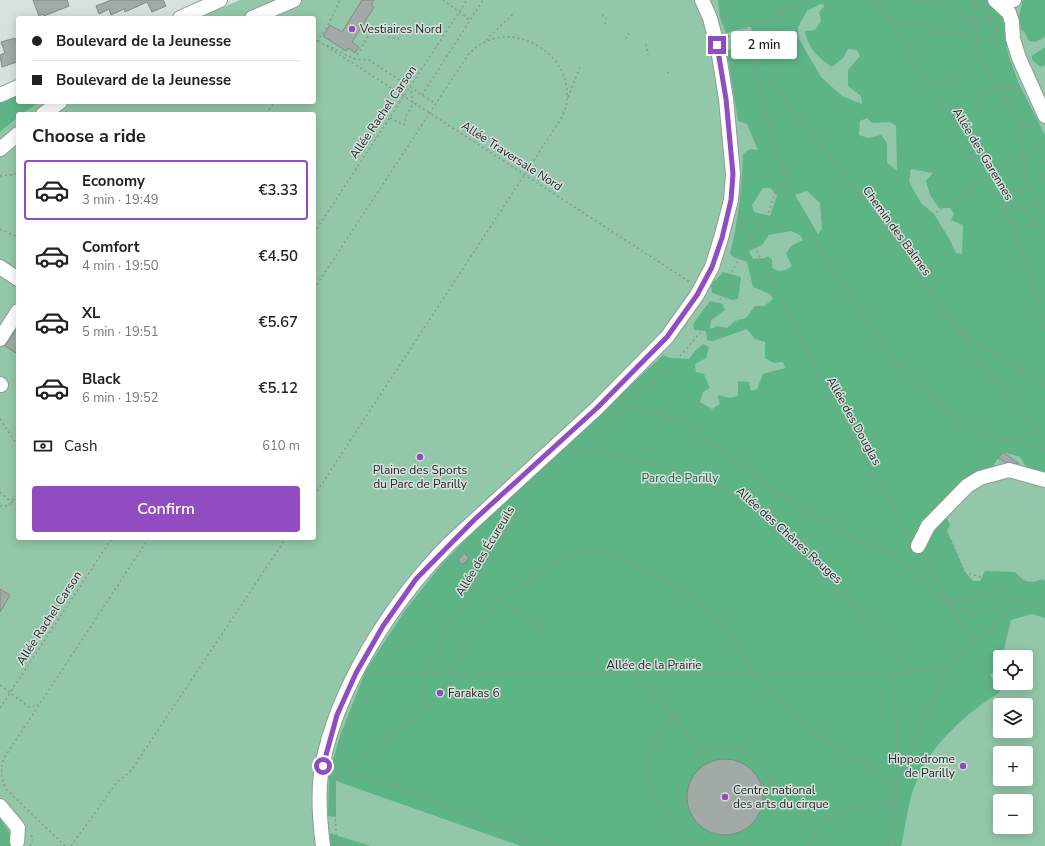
<!DOCTYPE html>
<meta charset="utf-8">
<style>
:root{--surface:#fff;--page:#f2f2f2;--text:#222;--muted:#767676;--line:#e0e0e0;--accent:#904cc0}
body{margin:0;font-family:"Nunito Sans",sans-serif;background:var(--page);color:var(--text);height:100vh;display:flex;flex-direction:column;font-size:15px;white-space:nowrap}
*{box-sizing:border-box;margin:0}
p{font-size:13px;color:var(--muted)}
.icon{flex:none;width:22px;height:22px;fill:none;stroke:currentColor;stroke-width:2;stroke-linecap:round;stroke-linejoin:round}
.map{position:relative;flex:1;overflow:hidden}
.side{position:absolute;left:16px;top:112px;width:300px;height:428px;display:flex;flex-direction:column;background:var(--surface);border-radius:4px;box-shadow:0 2px 10px #0003}
.side>*{flex:none}
.top-card{position:absolute;left:16px;top:16px;width:300px;height:88px;border-radius:4px;box-shadow:0 2px 10px #0003;display:grid;align-content:center;height:88px;padding:0 16px;background:var(--surface)}
.tools{position:absolute;left:993px;top:650px;display:grid;gap:8px}
.tools a{display:grid;place-items:center;width:40px;height:40px;border-radius:4px;background:var(--surface);box-shadow:0 2px 10px #0003;font-size:20px}
.end{position:absolute;width:18px;height:18px;margin:-9px;border:5px solid #904cc0;background:#fff;box-shadow:0 0 0 2px #fff}
.from{border-radius:50%}
.bubble{position:absolute;height:28px;border-radius:4px;background:var(--surface);box-shadow:0 2px 10px #0003;font-size:13px;font-weight:600;line-height:28px;text-align:center}
.top-card b{display:flex;align-items:center;gap:14px;height:38px;font-size:15px}
.top-card b+b{border-top:1px solid var(--line)}
.top-card i{width:10px;height:10px;background:var(--text)}
ul{padding:0;list-style:none}
li{display:flex;align-items:center;gap:12px;height:60px;margin:0 8px 6px;padding:0 8px;border:2px solid transparent;border-radius:4px}
li div{flex:1}
li b{display:block;font-size:15px}
li em{font-style:normal;font-weight:600}
li.active{border-color:var(--accent)}
li>.icon{width:36px;height:36px;stroke-width:1.5}
h2{padding:0 16px;font-size:18px;line-height:48px}
.pay{display:flex;align-items:center;gap:10px;height:44px;padding:0 16px;font-size:15px}
.pay p{margin-inline-start:auto}
.action{display:flex;gap:8px;margin-top:auto;padding:8px 16px}
.action a{flex:1;height:46px;border-radius:4px;background:var(--accent);color:#fff;font-size:16px;font-weight:600;line-height:46px;text-align:center}
.map>svg:first-child{display:block}
.green{fill:#93c7a9;fill-rule:evenodd}
.forest{fill:#5db586;fill-rule:evenodd}
.building{fill:#a1aaa5;stroke:#828b86}
.lines{fill:none;stroke-linecap:round;stroke-linejoin:round}
.minor-casing{stroke:#909a94;stroke-width:16}
.path{stroke:#8e9691;stroke-width:1.5;stroke-dasharray:2 3;stroke-linecap:butt}
.minor{stroke:#fff;stroke-width:14}
.route{stroke:#904cc0;stroke-width:5}
.poi-dot{fill:#904cc0;stroke:#d7e1db;stroke-width:1.5}
.labels{text-anchor:middle;dominant-baseline:central;stroke-width:3;stroke-linejoin:round;paint-order:stroke}
.poi-label{font-size:12px;fill:#1f2321;stroke:#d7e1db;text-anchor:start}
.street-label{font-size:12px;fill:#1f2321;stroke:#d7e1db}
.park-label{font-size:12px;fill:#175a3b;stroke:#d7e1db}
</style>
<div class="map">
<svg width="1045" height="846" viewBox="0 0 1045 846">
<rect width="100%" height="100%" fill="#d7e1db"/>
<path class="green" d="M240 0H1045V846H0V101L314 102V18H197ZM18 114H314V538H18ZM1000 657H1026V683H1000ZM1000 705H1026V731H1000ZM1000 753H1026V779H1000ZM1000 801H1026V827H1000Z"/>
<path class="forest" d="M718 0H986L996 5 1009 22 1003 19 1008 54 1018 82 1045 135V478L1028 471 1020 457 1003 452 994 464 997 467 986 474 977 471 943 508 950 525 947 531 965 572 973 581H980L985 571 1015 572C1024 582 1030 585 1042 579L1045 581V618L1032 614 1011 620 1002 657H1000L999 668 990 675 1000 692C967 713 932 743 917 780 908 800 906 825 901 846H521L336 781V817L328 816 329 774 340 736 366 670 406 609 442 564 488 517 663 355 670 358 689 359 695 351 703 344 709 347 706 358 695 364 696 372 704 374 710 388 703 392 700 402 712 409 720 404 718 398 719 395 730 398 738 396V381L749 382 751 391 757 389 763 374 785 368 783 362 774 363 765 358V342L755 339 747 329 713 341 707 340 706 331 694 330 693 324 710 301 723 304 725 310 711 320 710 329 718 326 727 328 735 321 746 318 755 306H764L773 299 770 294 753 287 747 262 733 257 730 254C738 221 742 189 743 154L750 149 758 150 747 124 738 121 727 52 733 46 740 48 748 41 752 33 751 26 726 33 720 18ZM820 4 825 5 819 12 821 21 815 30 805 31C807 47 818 58 832 67L843 58 848 49 857 50 860 56 848 70V86L861 96 862 104 842 96 821 77 799 39 798 27 807 11ZM867 118 872 123 890 122 896 126 897 170 887 163V143L881 135 868 138 859 135 860 121ZM911 169 933 173 926 181 930 195 939 208H950L954 214 951 220 963 225 962 254 956 253 950 240 934 214 921 203 909 182ZM763 188H770L777 195 770 216 754 212 752 205ZM807 191 820 203 822 229 818 234 795 195ZM791 231 800 235 803 240 791 246 786 254 792 266 786 270 778 271 772 268V260L768 256 765 258 753 259 749 251 762 245 769 235Z
M1023 0H1045V37L1035 42 1029 41 1024 31 1021 30 1019 16Z
M1045 47V65L1041 67 1032 60V56Z
M18 94V102L38 103 22 114H18V117L0 132V101Z
M723 272 741 277 738 299 732 300 712 293 711 285Z
M0 819 19 846H0Z
M329 833 371 846H330Z"/>
<path class="building" d="M33 0H67L69 6 44 16 43 14 39 16Z
M111 0H163L166 6 152 12 147 2 125 12 124 9 111 15 109 9 99 14 96 6Z
M362 0H374L371 5 374 7 352 42 359 47 355 53 348 48 346 51 323 36 330 25 342 32Z
M15 38 18 45V57H16L17 62 2 67 0 55 5 53 1 42Z
M18 327V354L5 346Z
M1003 452 1018 463V464L1005 462 998 458Z
M464 553 469 558 462 565 458 560Z
M0 589 10 595 0 612Z
M687 797a38 38 0 1 1 76 0a38 38 0 1 1-76 0Z"/>
<g class="lines">
<defs>
<path id="minor" d="M995 0 1009 13 1012 22 1013 39 1019 58 1045 116
M1006 0 1010 1 1014 0
M180 18 220 0
M252 18 294 0
M0 95 18 87
M43 114 60 102
M0 149 18 134
M0 267 18 279
M0 339 18 311
M0 384 1 385
M918 546 928 526 967 486 980 478 1009 470 1045 480
M0 806 18 828 17 842
M323 846C320 823 318 796 321 773 334 691 391 603 449 544L597 408 667 337 697 295 712 267 721 238 731 200 733 174 726 99 718 49 710 18 702 0"/>
</defs>
<use href="#minor" class="minor-casing"/>
<path class="path" d="M443 0 470 20
M875 0 951 118 993 191 1005 207 1037 299 1045 331
M914 0 942 7 972 25 977 31
M946 0 961 10 970 19 977 18 992 21 993 15
M974 0 978 33 976 48 981 63 1002 90 1020 126 1026 178 1040 205 1045 210
M978 0 992 21V34L995 42
M722 13 726 18 735 35 752 58 883 224 977 359 1045 437
M602 14 606 18 605 26
M889 18 942 31
M964 34 972 25
M992 34 1001 29
M727 37 811 0
M314 38 690 282
M626 39 629 33
M486 40 515 12
M904 42 944 31 964 34 977 41 1002 44
M646 44 648 55
M327 45 354 59 369 60 436 104
M314 46 328 25 340 0
M354 59C362 49 366 38 373 27L388 37 399 39
M752 59 757 86 787 179 809 231 854 303 895 363 958 421 984 434 1045 449
M667 72 670 74
M929 85 955 79 967 70 970 55 975 49
M1006 89 1018 85
M422 95 483 0
M568 97 581 65
M944 106 964 109
M266 114 275 102
M952 117 976 104 978 97 987 90 1021 89
M390 118 404 125 406 116 413 104 411 88
M1020 126 1035 128 1039 127
M0 176 18 174
M993 191 1011 189 1021 190 1029 184 1045 176
M1005 207C1017 203 1027 206 1039 205
M1005 207 1030 213 1038 218
M739 215 834 405 910 537
M1032 223 1042 226 1045 225
M0 229 18 237
M314 233 467 0
M1013 234 1038 218 1043 209
M894 239 914 225 962 197 985 178 1005 165 1045 144
M314 289 468 55C502 15 571 47 567 99 567 107 563 115 559 122L314 496
M1037 299 1045 292
M1040 311 1045 310
M1041 318 1045 321
M959 331 1045 385
M617 412 628 409 640 410 683 421 753 474 774 492 855 538 895 556 948 603 970 613 981 615 1001 604 1022 599 1045 600
M0 419 18 446
M571 447 576 450 626 457 713 479 755 512 844 597 894 651 907 672
M978 466 1004 438
M0 492 11 502 18 504
M0 506H8L18 494
M941 529 952 542 965 573 982 577 1008 596 1021 599
M459 552 466 551 472 556 478 581
M457 554 456 560 458 562
M925 555 931 562 948 603 973 644
M500 601 546 631
M948 603 974 597 1007 596
M51 613 59 618
M368 673 893 674 938 668 951 663
M893 674 898 746 895 846
M448 675C463 650 479 621 500 601 512 590 527 582 540 573 553 565 568 555 583 552 617 547 684 590 709 612 731 631 744 660 761 682 767 689 774 695 780 702 794 716 809 729 826 741 850 757 879 767 897 791
M635 675 674 717C665 729 654 742 649 756 637 788 677 824 696 845L703 846
M0 685 29 707 38 705
M0 708 112 538
M422 713 456 675
M674 717C682 727 692 743 705 747 719 751 737 747 750 755 765 766 767 778 777 792 788 806 808 814 824 821
M347 724 364 702 385 660 396 649 453 618
M898 776 915 746 927 714 946 673 955 658 990 629 1000 617 1021 608 1035 606 1045 609
M336 779 357 774 368 776 459 812 561 846
M332 780 421 714 426 675 447 630 478 581 531 490 576 450 587 442 617 412 627 396 651 383 675 362 712 319 732 272 751 238 769 212 783 166
M484 820 494 829 541 846
M336 839 347 846
M30 846 33 838 30 833
M65 846 6 789C1 778 0 770 4 758L149 538
M71 846 117 782 130 772 286 538
M337 846 333 783 343 754 345 730
M809 846 824 821 873 804 897 801
M889 846 892 802 890 784"/>
<use href="#minor" class="minor"/>
</g>
<g class="lines">
<path class="route" d="M323 766 337 715 356 673 383 626 416 579 474 520 597 408 667 337 697 295 712 267 722 238 731 200 733 174 726 99 717 45"/>
</g>
<g class="poi-dot">
<circle cx="352" cy="29" r="4"/>
<circle cx="420" cy="457" r="4"/>
<circle cx="440" cy="693" r="4"/>
<circle cx="963" cy="766" r="4"/>
<circle cx="725" cy="797" r="4"/>
</g>
<g class="labels">
<g class="poi-label">
<text x="360" y="29">Vestiaires Nord</text>
<text x="420" y="470" text-anchor="middle">Plaine des Sports<tspan x="420" dy="14">du Parc de Parilly</tspan></text>
<text x="448" y="693">Farakas 6</text>
<text x="955" y="759" text-anchor="end">Hippodrome<tspan x="955" dy="14">de Parilly</tspan></text>
<text x="733" y="790">Centre national<tspan x="733" dy="14">des arts du cirque</tspan></text>
</g>
<g class="street-label">
<text transform="translate(383 112) rotate(-56)">Allée Rachel Carson</text>
<text transform="translate(983 154) rotate(59)">Allée des Garennes</text>
<text transform="translate(512 156) rotate(33)">Allée Traversale Nord</text>
<text transform="translate(897 231) rotate(54)">Chemin des Balmes</text>
<text transform="translate(854 421) rotate(61)">Allée des Douglas</text>
<text transform="translate(789 535) rotate(42)">Allée des Chênes Rouges</text>
<text transform="translate(485 551) rotate(-59)">Allée des Écureuils</text>
<text transform="translate(49 618) rotate(-57)">Allée Rachel Carson</text>
<text x="654" y="665">Allée de la Prairie</text>
</g>
<g class="park-label">
<text x="680" y="478">Parc de Parilly</text>
</g>
</g>
</svg>
<div class="tools">
<a><svg class="icon" aria-label="locate" viewBox="0 0 24 24"><circle cx="12" cy="12" r="6"/><path d="M12 2v4M12 18v4M2 12h4M18 12h4"/></svg></a>
<a><svg class="icon" aria-label="layers" viewBox="0 0 24 24"><path d="M12 4l9 5-9 5-9-5zM3 14l9 5 9-5"/></svg></a>
<a>+</a>
<a>−</a>
</div>
<i class="end from" style="left:323px;top:766px"></i>
<i class="end" style="left:717px;top:45px"></i>
<div class="bubble" style="left:731px;top:31px;width:66px">2 min</div>
<div class="top-card">
<b><i class="from"></i>Boulevard de la Jeunesse</b>
<b><i></i>Boulevard de la Jeunesse</b>
</div>
<section class="side">
<h2>Choose a ride</h2>
<ul>
<li class="active"><svg class="icon" aria-label="car" viewBox="0 0 24 24"><path d="M5 17H2v-5l4-1 3-4h7l3 4 3 1v5h-3M9 17h6M6 11h13"/><circle cx="7" cy="17" r="2"/><circle cx="17" cy="17" r="2"/></svg><div><b>Economy</b><p>3 min · 19:49</p></div><em>€3.33</em></li>
<li><svg class="icon" aria-label="car" viewBox="0 0 24 24"><path d="M5 17H2v-5l4-1 3-4h7l3 4 3 1v5h-3M9 17h6M6 11h13"/><circle cx="7" cy="17" r="2"/><circle cx="17" cy="17" r="2"/></svg><div><b>Comfort</b><p>4 min · 19:50</p></div><em>€4.50</em></li>
<li><svg class="icon" aria-label="car" viewBox="0 0 24 24"><path d="M5 17H2v-5l4-1 3-4h7l3 4 3 1v5h-3M9 17h6M6 11h13"/><circle cx="7" cy="17" r="2"/><circle cx="17" cy="17" r="2"/></svg><div><b>XL</b><p>5 min · 19:51</p></div><em>€5.67</em></li>
<li><svg class="icon" aria-label="car" viewBox="0 0 24 24"><path d="M5 17H2v-5l4-1 3-4h7l3 4 3 1v5h-3M9 17h6M6 11h13"/><circle cx="7" cy="17" r="2"/><circle cx="17" cy="17" r="2"/></svg><div><b>Black</b><p>6 min · 19:52</p></div><em>€5.12</em></li>
</ul>
<div class="pay"><svg class="icon" aria-label="cash" viewBox="0 0 24 24"><path d="M3 7h18v10H3z"/><circle cx="12" cy="12" r="2"/></svg>Cash<p>610 m</p></div>
<div class="action"><a>Confirm</a></div>
</section>
</div>
